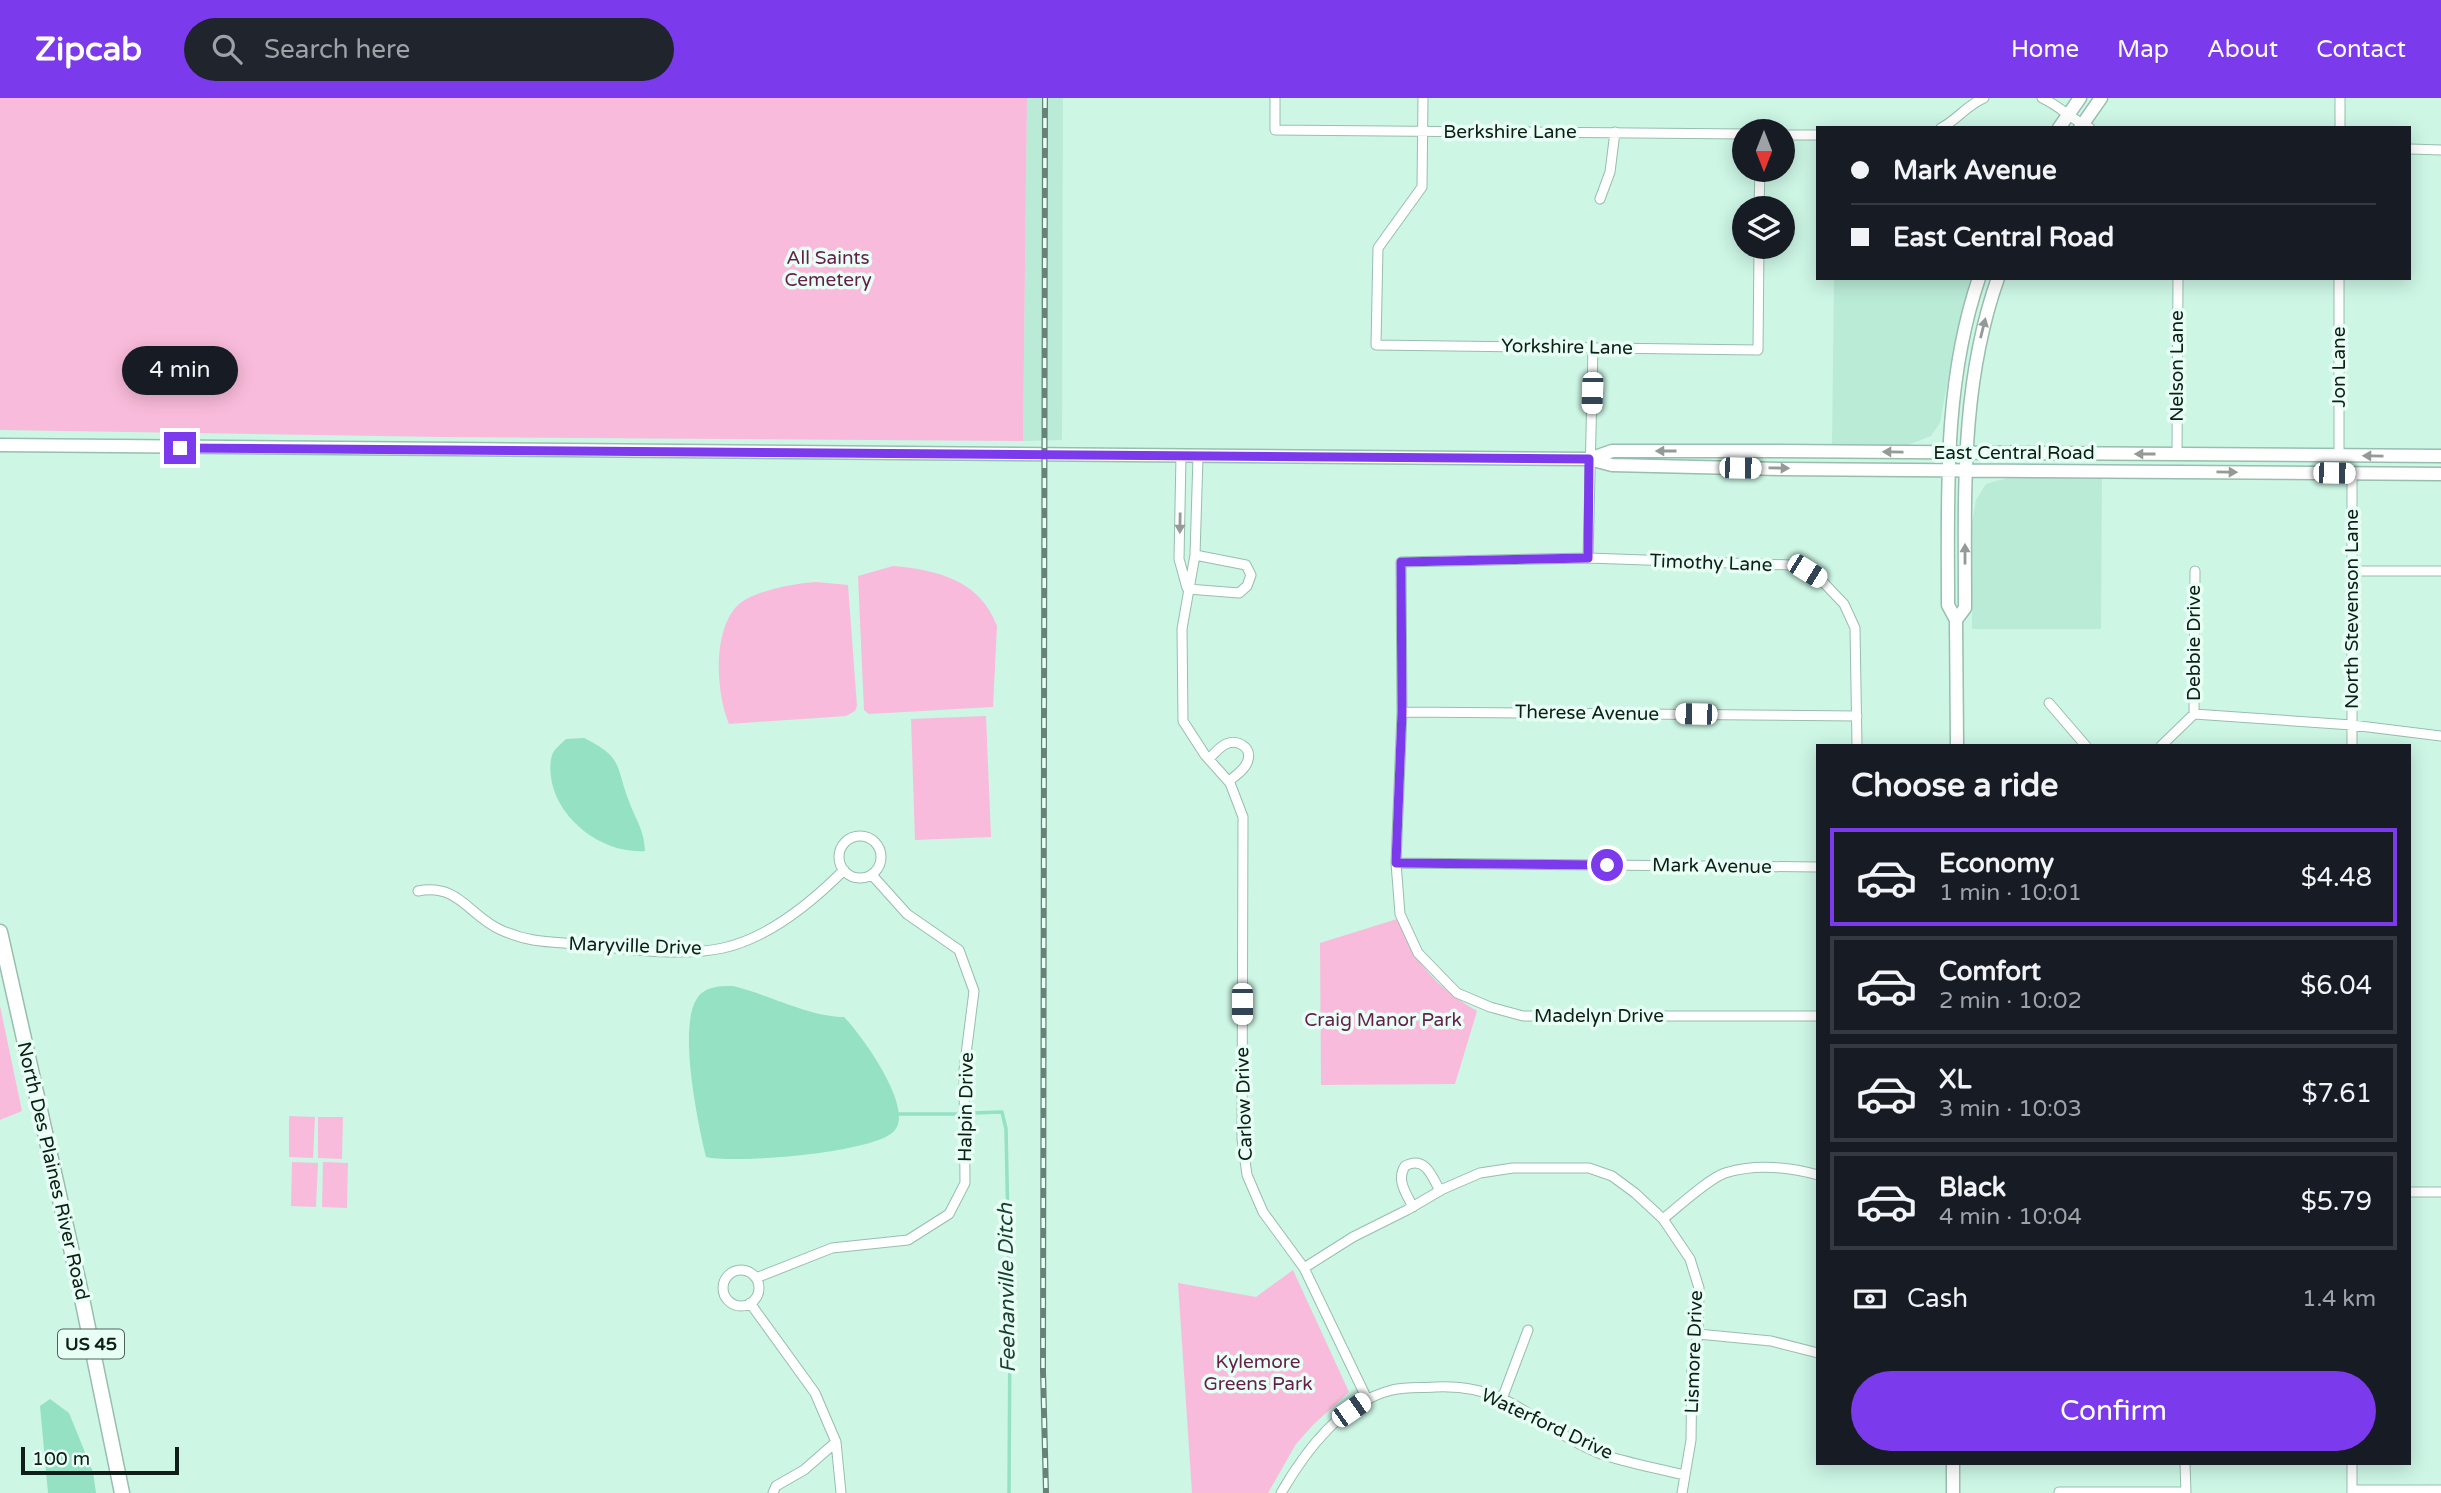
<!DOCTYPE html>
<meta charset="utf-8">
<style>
:root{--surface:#171b24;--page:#20242c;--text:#f1f3f6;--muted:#9ea1a6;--line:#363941;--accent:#7c3aed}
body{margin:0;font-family:"Varela Round",sans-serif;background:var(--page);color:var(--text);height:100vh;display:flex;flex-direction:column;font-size:26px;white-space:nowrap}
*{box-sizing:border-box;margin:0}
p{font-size:23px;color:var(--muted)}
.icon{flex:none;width:38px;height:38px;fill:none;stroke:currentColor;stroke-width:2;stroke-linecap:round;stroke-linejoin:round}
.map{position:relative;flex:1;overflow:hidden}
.details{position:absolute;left:1816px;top:646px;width:595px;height:721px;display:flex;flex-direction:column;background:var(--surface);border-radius:0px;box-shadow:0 4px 18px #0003}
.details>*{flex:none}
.guide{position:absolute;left:1816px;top:28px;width:595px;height:154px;border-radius:0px;box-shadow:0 4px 18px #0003;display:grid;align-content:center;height:154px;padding:0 35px;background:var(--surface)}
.needle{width:46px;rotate:180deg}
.tools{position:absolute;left:1732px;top:21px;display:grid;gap:14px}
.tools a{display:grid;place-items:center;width:63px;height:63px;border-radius:50%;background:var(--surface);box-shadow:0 4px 18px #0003;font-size:35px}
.scale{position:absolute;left:21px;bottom:18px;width:158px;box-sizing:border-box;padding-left:7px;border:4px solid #0f1e18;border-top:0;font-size:19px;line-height:24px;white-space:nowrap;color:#0f1e18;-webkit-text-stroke:5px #e7fff4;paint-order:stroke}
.end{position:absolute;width:32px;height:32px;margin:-16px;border:9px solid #7c3aed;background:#fff;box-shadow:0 0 0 4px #fff}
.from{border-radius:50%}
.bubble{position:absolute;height:49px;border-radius:24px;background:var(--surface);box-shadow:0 4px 18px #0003;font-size:23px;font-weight:600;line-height:49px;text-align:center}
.car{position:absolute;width:21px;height:42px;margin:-21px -10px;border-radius:9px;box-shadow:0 0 5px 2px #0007;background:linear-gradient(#fff 24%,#345 0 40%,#fff 0 76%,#345 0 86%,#fff 0)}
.guide b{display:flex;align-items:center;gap:24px;height:66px;font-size:26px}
.guide b+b{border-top:2px solid var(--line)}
.guide i{width:18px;height:18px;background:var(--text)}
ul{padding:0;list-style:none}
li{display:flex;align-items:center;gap:21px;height:98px;margin:0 14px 10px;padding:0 21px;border:4px solid var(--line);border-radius:0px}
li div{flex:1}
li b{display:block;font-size:26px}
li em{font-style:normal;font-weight:600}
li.on{border-color:var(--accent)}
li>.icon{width:63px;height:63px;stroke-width:1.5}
h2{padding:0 35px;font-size:32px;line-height:84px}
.pay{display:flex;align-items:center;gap:18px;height:77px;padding:0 35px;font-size:26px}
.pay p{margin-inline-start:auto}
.button{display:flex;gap:14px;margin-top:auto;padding:14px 35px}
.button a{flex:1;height:80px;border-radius:42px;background:var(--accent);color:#fff;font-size:28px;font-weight:600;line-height:80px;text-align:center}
header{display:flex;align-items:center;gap:42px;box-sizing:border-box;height:98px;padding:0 35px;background:var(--accent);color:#fff}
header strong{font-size:33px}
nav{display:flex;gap:38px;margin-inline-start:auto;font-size:24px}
.search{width:490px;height:63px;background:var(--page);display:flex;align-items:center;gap:18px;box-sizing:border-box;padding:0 24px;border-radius:38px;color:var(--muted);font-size:26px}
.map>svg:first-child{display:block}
.built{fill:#baebd7}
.green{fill:#f9bbdb}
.water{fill:#94e1c3}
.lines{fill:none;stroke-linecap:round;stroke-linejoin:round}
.stream{stroke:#94e1c3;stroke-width:3.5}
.street-casing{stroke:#97beae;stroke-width:11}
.secondary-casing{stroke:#97beae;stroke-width:15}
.primary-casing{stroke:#97beae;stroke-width:17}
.street{stroke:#fff;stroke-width:9}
.secondary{stroke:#fff;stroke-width:12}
.primary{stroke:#fff;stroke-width:14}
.rail-casing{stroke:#678277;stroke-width:6}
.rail{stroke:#e7fff4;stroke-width:3.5;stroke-dasharray:10;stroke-linecap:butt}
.oneway{fill:#939a97}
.route{stroke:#7c3aed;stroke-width:9}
.labels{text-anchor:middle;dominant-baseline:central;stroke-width:7;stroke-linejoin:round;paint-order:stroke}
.shield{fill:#e7fff4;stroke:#50625a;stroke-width:2}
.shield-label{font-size:18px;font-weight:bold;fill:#0f1e18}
.street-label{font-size:19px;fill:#0f1e18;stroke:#e7fff4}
.park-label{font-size:19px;fill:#681e4b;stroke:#e7fff4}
.water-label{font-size:21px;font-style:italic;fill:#1c3f33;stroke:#e7fff4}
</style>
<header>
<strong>Zipcab</strong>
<div class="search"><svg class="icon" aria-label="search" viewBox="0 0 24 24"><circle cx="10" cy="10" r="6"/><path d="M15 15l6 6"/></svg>Search here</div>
<nav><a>Home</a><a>Map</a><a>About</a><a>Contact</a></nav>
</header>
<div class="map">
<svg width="2441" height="1395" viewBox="0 0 2441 1395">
<rect width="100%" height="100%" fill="#cdf6e5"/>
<path class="built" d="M1027 0H1063L1062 342 1023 343Z
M1834 180H1972L1956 237 1940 325 1931 338 1908 347H1832Z
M2010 379 2102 380 2101 531H1972V425L1976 402 1986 386Z"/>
<path class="green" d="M0 0H1027L1023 343 442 339 0 332Z
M893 468C937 472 980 482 997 528L993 609 869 616 864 612 858 478Z
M816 484 848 487 857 608 855 613 846 618 729 626C716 596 712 532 738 507 753 493 796 485 816 484Z
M986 618 991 739 915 742 911 621Z
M1397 821C1415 865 1436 889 1477 913L1455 986 1321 987 1320 845Z
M0 908 22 1013 0 1022Z
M289 1018 315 1019 313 1060 289 1059Z
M318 1019H343L342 1061 318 1060Z
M292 1064 318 1065 316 1109 291 1108Z
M323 1064 348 1065 347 1110 322 1109Z
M1293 1172 1349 1294 1313 1327 1296 1346 1268 1395H1192L1178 1185 1256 1199Z"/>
<path class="water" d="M584 640C625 660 615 669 630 706 637 724 644 732 645 753 605 756 561 725 552 685 550 675 549 661 554 653 557 649 562 645 566 641Z
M733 888C767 896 810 919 844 919 861 936 914 1009 895 1032 878 1055 735 1066 706 1059 698 1026 677 927 698 899 706 888 721 888 733 888Z
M50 1301 69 1315 93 1374 96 1395H48L40 1308Z"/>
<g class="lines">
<path class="stream" d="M973 1015 1002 1014 1006 1031 1010 1223 1009 1395
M899 1016H956"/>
<defs>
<path id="street" d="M1275 0V32L1745 36
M1423 0 1422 89 1378 150 1376 247 1758 252 1759 149
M2042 0C2060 8 2072 22 2090 30
M1941 30C1957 22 1968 6 1984 0
M2340 30V0
M1783 37H1818
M2410 51 2441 52
M1600 101 1610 74 1615 34
M1759 110 1760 72
M2177 356 2178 180
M2339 357V180
M1181 358 1179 461 1187 490
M1198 359 1195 457 1182 531 1183 623 1205 657 1230 685 1243 719 1242 1041 1247 1077 1263 1114 1304 1170 1367 1301
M2352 375V648
M1588 460 1593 250
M2352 473H2441
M1188 491 1239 495 1247 488 1251 477 1246 467 1195 457
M2049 605 2086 648
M1402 614 1857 618
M2194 616 2195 473
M2161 648 2194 616 2352 627 2441 638
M1209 661C1214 656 1219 649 1226 646 1237 641 1252 649 1248 662 1246 671 1235 678 1229 683
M839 759a21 21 0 1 1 42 0a21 21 0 1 1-42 0Z
M1396 765 1818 769
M418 793C459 785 469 818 501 832 534 847 556 843 590 847 627 852 688 858 723 850 769 840 811 805 844 772
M1818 918H1523L1490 909 1457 895 1418 855 1400 816 1396 765 1402 614 1401 464 1588 460 1790 467 1807 473 1823 484 1844 506 1855 530 1857 648
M2410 1094H2441
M1413 1109C1406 1095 1396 1082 1405 1068 1425 1057 1432 1078 1440 1093
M1663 1121C1678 1109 1708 1081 1725 1075 1755 1066 1789 1069 1818 1077
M1304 1170 1353 1139 1407 1112 1443 1091 1480 1075 1513 1070H1589L1612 1078 1635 1095 1663 1121 1690 1161 1699 1190 1698 1236 1692 1269 1691 1342 1682 1395
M723 1190a18 18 0 1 1 36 0a18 18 0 1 1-36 0Z
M756 1180 832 1150 908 1142 949 1116 965 1085 964 972 974 893 959 852 907 816 872 777
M750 1205 815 1295 836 1344 841 1395
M1698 1236 1771 1243 1818 1255
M1502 1301 1528 1232
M2185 1365 2186 1395
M2352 1365V1395
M2352 1392H2441
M2059 1394H2186
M773 1395 776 1388 804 1372 836 1344
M1281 1395C1306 1352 1341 1305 1392 1292 1406 1289 1421 1290 1435 1289 1458 1288 1481 1291 1503 1301 1536 1317 1565 1342 1601 1356 1627 1365 1657 1370 1684 1377"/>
<path id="secondary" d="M2059 30 2080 0
M2080 30 2101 0
M0 347 1589 361 1612 367 1780 371 2441 376
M1589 361 1612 353H1766L2441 358
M1956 522 1965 510C1965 398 1960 287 1998 180
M1957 648 1956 522 1948 507C1948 397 1943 286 1979 180
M1953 1395V1365"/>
<path id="primary" d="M0 834 79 1186 122 1395"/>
</defs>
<use href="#street" class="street-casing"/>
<use href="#secondary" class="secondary-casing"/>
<use href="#primary" class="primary-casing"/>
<use href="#street" class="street"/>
<use href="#secondary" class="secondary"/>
<use href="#primary" class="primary"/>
<defs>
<path id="rail" d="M1045 0 1043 1273 1046 1395"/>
</defs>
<use href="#rail" class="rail-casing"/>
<use href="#rail" class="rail"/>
</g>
<defs><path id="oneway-solid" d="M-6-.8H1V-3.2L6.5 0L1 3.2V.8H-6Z" transform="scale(1.75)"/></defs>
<g class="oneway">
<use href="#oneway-solid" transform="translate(1983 230) rotate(-76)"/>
<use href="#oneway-solid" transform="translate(1666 353) rotate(180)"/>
<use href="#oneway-solid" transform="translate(1893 354) rotate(-179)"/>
<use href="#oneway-solid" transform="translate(2145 356) rotate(-180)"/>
<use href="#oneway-solid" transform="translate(2373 358) rotate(-179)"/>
<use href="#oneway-solid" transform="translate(1779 370) rotate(1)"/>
<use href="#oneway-solid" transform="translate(2227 374) rotate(1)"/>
<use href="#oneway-solid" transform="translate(1180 425) rotate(91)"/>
<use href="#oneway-solid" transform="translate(1965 456) rotate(-90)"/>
</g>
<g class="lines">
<path class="route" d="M180 350 1589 361 1588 460 1401 464 1402 614 1396 765 1607 767"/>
</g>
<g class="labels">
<rect class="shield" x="58" y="1231.5" width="66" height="29" rx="5"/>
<g class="shield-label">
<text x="91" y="1246">US 45</text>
</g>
<g class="street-label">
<text x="1510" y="34">Berkshire Lane</text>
<text transform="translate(1567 249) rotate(1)">Yorkshire Lane</text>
<text transform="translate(2177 268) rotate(-90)">Nelson Lane</text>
<text transform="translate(2339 269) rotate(-90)">Jon Lane</text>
<text x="2014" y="355">East Central Road</text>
<text transform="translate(1711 465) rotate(2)">Timothy Lane</text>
<text transform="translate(2352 511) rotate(-90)">North Stevenson Lane</text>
<text transform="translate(2194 545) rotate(-90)">Debbie Drive</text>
<text transform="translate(1587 615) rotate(1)">Therese Avenue</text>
<text transform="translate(1712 768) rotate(1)">Mark Avenue</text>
<text transform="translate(635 848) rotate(2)">Maryville Drive</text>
<text x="1599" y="918">Madelyn Drive</text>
<text transform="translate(1244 1006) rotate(-92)">Carlow Drive</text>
<text transform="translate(966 1009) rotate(-89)">Halpin Drive</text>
<text transform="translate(53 1073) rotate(77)">North Des Plaines River Road</text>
<text transform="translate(1694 1254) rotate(-88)">Lismore Drive</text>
<text transform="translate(1547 1326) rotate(25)">Waterford Drive</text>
</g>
<g class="park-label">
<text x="828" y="160">All Saints<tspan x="828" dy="22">Cemetery</tspan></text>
<text x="1383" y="922">Craig Manor Park</text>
<text x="1258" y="1264">Kylemore<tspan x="1258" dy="22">Greens Park</tspan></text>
</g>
<g class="water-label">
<text transform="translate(1007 1190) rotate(-91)">Feehanville Ditch</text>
</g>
</g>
</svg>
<div class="tools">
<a><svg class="needle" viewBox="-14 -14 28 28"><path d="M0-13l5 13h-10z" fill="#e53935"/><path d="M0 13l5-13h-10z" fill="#9ea1a6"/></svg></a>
<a><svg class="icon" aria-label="layers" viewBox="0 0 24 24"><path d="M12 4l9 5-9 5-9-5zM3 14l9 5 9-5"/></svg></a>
</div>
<div class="scale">100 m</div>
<i class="end from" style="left:1607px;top:767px"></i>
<i class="end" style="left:180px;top:350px"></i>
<div class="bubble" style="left:122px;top:248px;width:116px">4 min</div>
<i class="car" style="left:1592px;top:295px;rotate:182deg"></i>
<i class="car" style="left:1740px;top:370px;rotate:91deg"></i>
<i class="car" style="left:2334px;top:375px;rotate:91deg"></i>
<i class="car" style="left:1807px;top:473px;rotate:122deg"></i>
<i class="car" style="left:1696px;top:616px;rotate:271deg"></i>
<i class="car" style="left:1242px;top:906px;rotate:180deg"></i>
<i class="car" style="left:1351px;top:1312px;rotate:55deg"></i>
<div class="guide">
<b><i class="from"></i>Mark Avenue</b>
<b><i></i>East Central Road</b>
</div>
<section class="details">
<h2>Choose a ride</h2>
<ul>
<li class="on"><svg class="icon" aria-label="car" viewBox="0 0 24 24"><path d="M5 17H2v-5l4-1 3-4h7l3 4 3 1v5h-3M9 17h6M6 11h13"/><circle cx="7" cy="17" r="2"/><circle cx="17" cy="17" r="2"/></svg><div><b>Economy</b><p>1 min · 10:01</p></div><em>$4.48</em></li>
<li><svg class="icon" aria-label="car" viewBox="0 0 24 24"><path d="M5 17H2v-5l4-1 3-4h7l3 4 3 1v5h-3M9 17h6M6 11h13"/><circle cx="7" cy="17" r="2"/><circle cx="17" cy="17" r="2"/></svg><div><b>Comfort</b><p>2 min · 10:02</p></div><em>$6.04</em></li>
<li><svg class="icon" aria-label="car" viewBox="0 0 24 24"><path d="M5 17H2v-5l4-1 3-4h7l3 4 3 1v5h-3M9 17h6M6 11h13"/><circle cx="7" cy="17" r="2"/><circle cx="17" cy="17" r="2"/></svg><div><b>XL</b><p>3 min · 10:03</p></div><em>$7.61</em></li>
<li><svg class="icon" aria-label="car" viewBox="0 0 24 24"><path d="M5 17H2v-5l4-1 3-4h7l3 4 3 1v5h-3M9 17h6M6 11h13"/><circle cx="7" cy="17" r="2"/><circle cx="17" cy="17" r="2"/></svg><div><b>Black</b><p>4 min · 10:04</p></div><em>$5.79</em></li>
</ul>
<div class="pay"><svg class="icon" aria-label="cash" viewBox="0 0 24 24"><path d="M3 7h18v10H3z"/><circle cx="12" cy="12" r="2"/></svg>Cash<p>1.4 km</p></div>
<div class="button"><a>Confirm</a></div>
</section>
</div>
